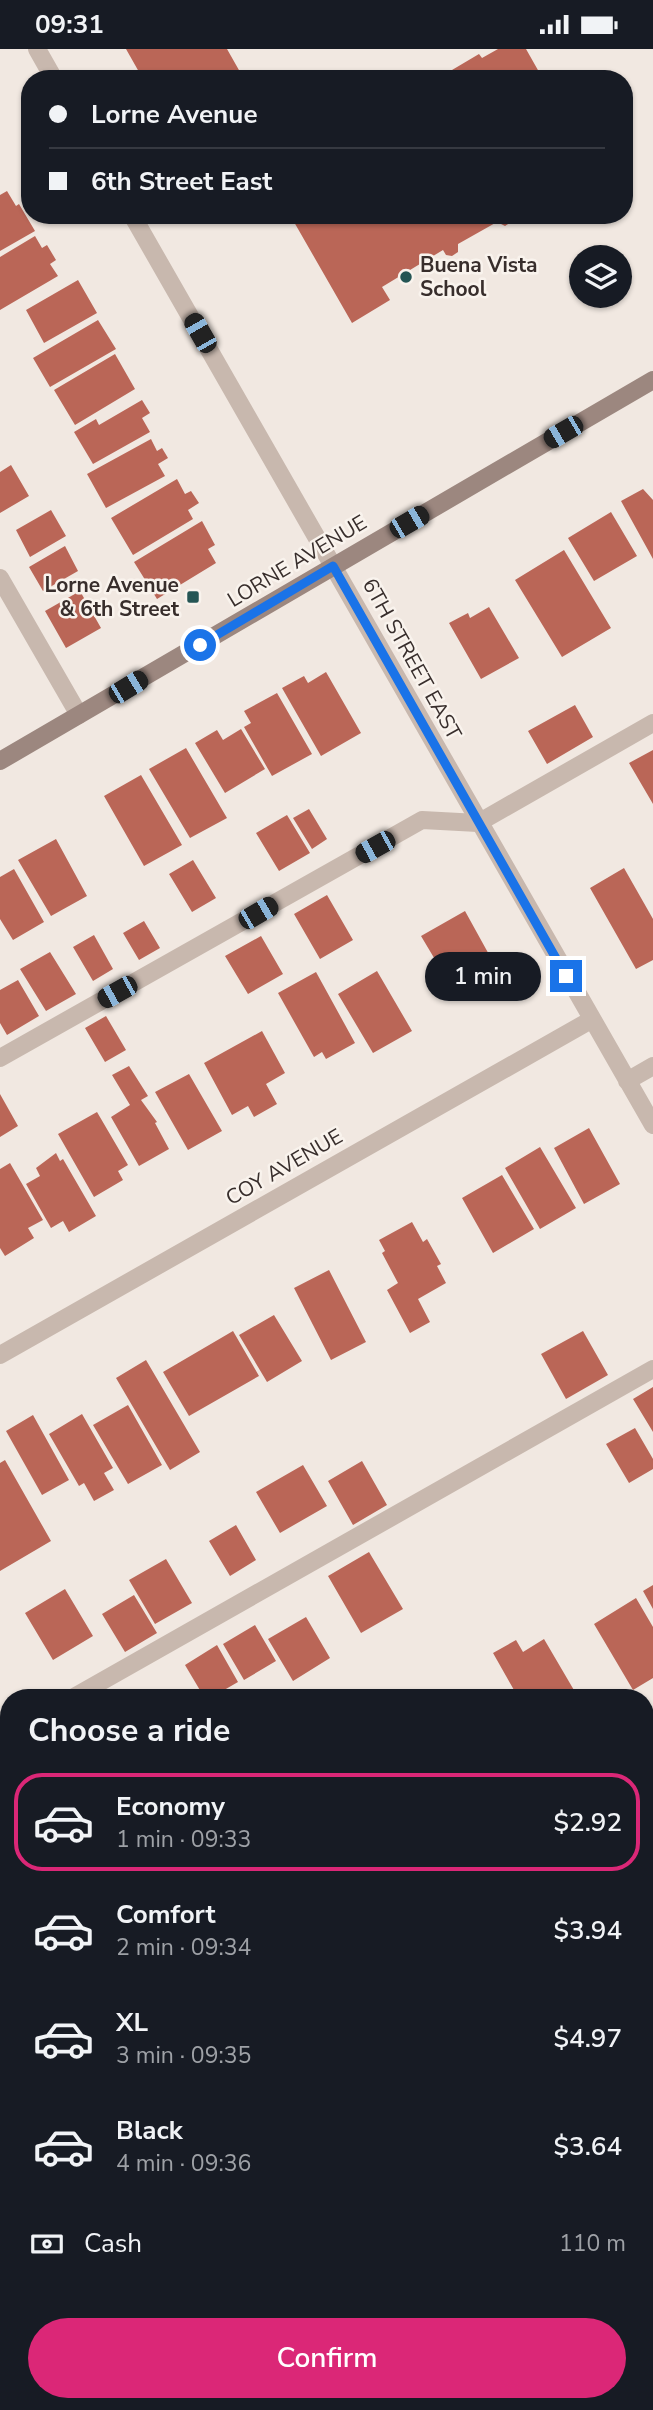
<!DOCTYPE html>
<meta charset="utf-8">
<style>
:root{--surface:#171b24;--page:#20242c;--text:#f1f3f6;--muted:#9ea1a6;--line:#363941;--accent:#db2777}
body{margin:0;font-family:"Nunito Sans",sans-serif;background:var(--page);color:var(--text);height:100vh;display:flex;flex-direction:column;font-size:26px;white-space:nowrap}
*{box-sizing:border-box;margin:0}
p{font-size:23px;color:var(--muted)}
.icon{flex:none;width:38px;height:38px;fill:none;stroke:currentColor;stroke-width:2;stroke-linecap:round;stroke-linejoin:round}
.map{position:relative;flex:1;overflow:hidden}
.side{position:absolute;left:0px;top:1640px;width:654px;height:723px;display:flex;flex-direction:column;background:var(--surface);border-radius:28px 28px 0 0;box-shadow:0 2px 5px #0004}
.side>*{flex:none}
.hud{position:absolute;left:21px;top:21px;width:612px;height:154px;border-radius:28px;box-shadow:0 2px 5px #0004;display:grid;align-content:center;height:154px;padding:0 28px;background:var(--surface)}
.tools{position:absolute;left:569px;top:196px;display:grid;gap:14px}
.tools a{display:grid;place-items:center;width:63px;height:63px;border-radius:50%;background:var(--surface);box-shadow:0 2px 5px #0004;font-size:35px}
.end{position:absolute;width:32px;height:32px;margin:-16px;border:9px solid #1a73e8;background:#fff;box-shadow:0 0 0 4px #fff}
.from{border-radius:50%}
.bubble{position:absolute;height:49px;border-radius:24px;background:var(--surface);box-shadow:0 2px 5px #0004;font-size:23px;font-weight:600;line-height:49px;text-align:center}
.car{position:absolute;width:21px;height:42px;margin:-21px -10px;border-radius:9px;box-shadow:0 0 5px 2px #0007;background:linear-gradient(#222 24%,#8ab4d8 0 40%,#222 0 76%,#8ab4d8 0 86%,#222 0)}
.hud b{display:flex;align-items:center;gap:24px;height:66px;font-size:26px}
.hud b+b{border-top:2px solid var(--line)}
.hud i{width:18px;height:18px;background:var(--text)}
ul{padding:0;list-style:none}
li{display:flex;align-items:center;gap:21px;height:98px;margin:0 14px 10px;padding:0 14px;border:4px solid transparent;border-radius:28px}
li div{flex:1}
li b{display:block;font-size:26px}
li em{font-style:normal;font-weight:600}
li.active{border-color:var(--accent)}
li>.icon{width:63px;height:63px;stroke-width:1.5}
h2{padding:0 28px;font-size:32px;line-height:84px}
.pay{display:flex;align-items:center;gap:18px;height:77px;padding:0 28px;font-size:26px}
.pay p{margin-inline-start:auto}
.primary-button{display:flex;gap:14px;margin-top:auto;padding:14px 28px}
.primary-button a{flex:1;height:80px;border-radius:42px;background:var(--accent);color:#fff;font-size:28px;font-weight:600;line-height:80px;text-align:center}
.status{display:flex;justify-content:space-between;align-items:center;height:49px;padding:0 35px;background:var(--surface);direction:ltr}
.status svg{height:19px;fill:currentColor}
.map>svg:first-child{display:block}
.green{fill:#b8bfa2}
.building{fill:#ba6657}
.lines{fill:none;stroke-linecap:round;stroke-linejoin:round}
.service{stroke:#c8b8ae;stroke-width:18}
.minor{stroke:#c8b8ae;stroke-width:18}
.secondary{stroke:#9c877f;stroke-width:18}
.motorway{stroke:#584844;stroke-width:21}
.route{stroke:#1a73e8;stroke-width:9}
.poi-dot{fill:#255554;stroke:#f9f3ed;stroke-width:2.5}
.labels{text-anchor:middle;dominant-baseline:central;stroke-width:5;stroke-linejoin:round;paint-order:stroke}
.poi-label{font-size:21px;font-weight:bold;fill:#382e2c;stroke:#f9f3ed;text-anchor:start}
.street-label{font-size:21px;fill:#382e2c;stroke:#f9f3ed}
</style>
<div class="status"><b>09:31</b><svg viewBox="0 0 49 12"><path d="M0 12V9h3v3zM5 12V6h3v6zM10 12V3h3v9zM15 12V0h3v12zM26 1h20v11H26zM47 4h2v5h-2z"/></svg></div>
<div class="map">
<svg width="653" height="2361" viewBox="0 0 653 2361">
<rect width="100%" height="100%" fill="#f1e8e1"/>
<path class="green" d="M0 2147 9 2149V2354H502L490 2361H0Z"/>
<path class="building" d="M126 0H227L244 30H143Z
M498 0H526L543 30H457L452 21 479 5 482 9Z
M7 142 16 157 19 155 35 182 0 202V146Z
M290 166H511L512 167 511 173 505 177 497 173 458 195V203L452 207 446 206 443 201 382 238 390 251 352 274Z
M35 187 42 199 47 196 56 211 50 215 58 227 0 261V208Z
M78 231 97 264 44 294 26 261Z
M98 271 116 300 50 338 33 309Z
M115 305 135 340 75 376 54 341Z
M142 351 150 364 142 369 150 383 93 415 74 383 96 370 99 376Z
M151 390 157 402 162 399 168 409 158 415 165 427 106 459 87 425Z
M11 416 29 447 0 464V423Z
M177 430 185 445 191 442 199 454 188 461 193 470 133 506 111 469Z
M643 440 653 451V510L621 452Z
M51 461 66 487 30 508 16 481Z
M611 463 637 507 594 532 568 489Z
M202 472 215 496 208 500 216 514 157 550 134 513Z
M65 497 78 522 43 542 29 518Z
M564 501 611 579 562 608 515 531Z
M80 542 101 579 66 599 45 562Z
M489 558 519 609 481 630 449 574 468 564 470 569Z
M326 623 361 684 321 707 282 639 304 627 308 634Z
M277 644 312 705 272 727 244 678 251 674 244 662Z
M575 656 593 688 547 715 528 682Z
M241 680 265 720 225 744 195 694 217 681 223 691Z
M186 699 227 769 190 789 149 720Z
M653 701V755L629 714Z
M141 726 182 796 144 817 104 747Z
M309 760 327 790 312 800 293 769Z
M287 766 310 804 279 822 256 784Z
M56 790 87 847 51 867 18 811Z
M193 811 216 849 192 863 169 825Z
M624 819 653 870V911L636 920 590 839Z
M14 820 44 873 13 891 0 870V828Z
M327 846 353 891 320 910 294 865Z
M465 862 497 920 455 944 421 887Z
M144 872 160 899 139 911 123 884Z
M94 886 113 920 93 932 73 898Z
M261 887 283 925 248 945 225 907Z
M50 903 76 945 46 962 20 920Z
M377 922 412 982 373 1004 338 945Z
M316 923 355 994 326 1010 322 1003 314 1008 278 944Z
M18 931 39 967 7 986 0 974V941Z
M106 967 126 1001 105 1013 85 979Z
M262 982 285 1024 266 1035 277 1055 254 1068 248 1057 232 1066 204 1014Z
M129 1017 148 1047 141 1051 157 1073 155 1074 169 1100 139 1117 111 1068 130 1056 112 1026Z
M189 1025 222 1082 188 1101 155 1043Z
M0 1045 18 1077 0 1088Z
M97 1063 128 1116 118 1122 123 1131 94 1148 58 1085Z
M589 1079 620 1135 584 1155 554 1099Z
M540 1098 576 1159 540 1180 505 1119Z
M56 1104 60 1112 63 1110 96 1167 69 1183 63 1172 51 1179 26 1135 40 1127 36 1119Z
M10 1114 43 1171 28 1179 34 1189 5 1207 0 1199V1120Z
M502 1126 534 1180 493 1204 462 1149Z
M412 1173 423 1193 427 1190 441 1215 437 1217 446 1234 418 1250 430 1273 410 1284 387 1241 398 1234 382 1204 385 1202 379 1191Z
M329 1221 366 1293 331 1311 294 1239Z
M274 1266 302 1312 267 1333 239 1286Z
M233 1282 259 1327 189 1367 163 1323Z
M583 1282 608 1326 566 1350 541 1305Z
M146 1311 200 1403 170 1421 116 1329Z
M653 1338V1383L633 1350Z
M128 1356 162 1416 128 1435 93 1376Z
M82 1365 113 1419 104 1424 114 1441 94 1452 84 1434 79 1437 49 1385Z
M33 1366 69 1431 42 1446 6 1382Z
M635 1379 653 1410V1420L629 1434 606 1395Z
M5 1411 51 1492 0 1522V1414Z
M362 1412 387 1456 353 1476 328 1432Z
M303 1416 327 1457 280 1484 256 1443Z
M236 1476 256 1511 230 1527 209 1492Z
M369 1503 403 1560 361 1584 328 1527Z
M166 1510 192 1554 155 1575 129 1531Z
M653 1536V1560L643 1542Z
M65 1540 93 1587 53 1611 25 1564Z
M134 1546 157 1584 125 1603 102 1565Z
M636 1549 653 1578V1629L633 1641 594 1575Z
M306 1568 330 1609 293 1632 268 1590Z
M255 1576 276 1612 244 1631 223 1595Z
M544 1590 578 1648H518L493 1604 516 1591 523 1603Z
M217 1596 238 1633 212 1648H204L185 1616Z
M9 1790V1843L0 1828V1795Z
M653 1819V1868L646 1855V1823Z
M653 1899V1936L646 1923V1903Z"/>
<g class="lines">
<path class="service" d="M0 529 79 666
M0 1009 422 771 478 774 653 674
M74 1648 653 1320
M0 1690 9 1685
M0 1868 5 1898"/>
<path class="minor" d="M37 0 54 30
M132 166 653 1076
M627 1032 653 1017
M0 1306 591 971
M646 1720 653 1716
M0 1898 9 1899
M646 2339 653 2337
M580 2361 600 2354"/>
<path class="secondary" d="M0 712 653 331"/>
<path class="motorway" d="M0 2014 9 2016
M0 2088 9 2090
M646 2108 653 2109
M646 2208 653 2209"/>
</g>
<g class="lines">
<path class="route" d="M200 596 333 517 566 927"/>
</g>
<g class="poi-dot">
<circle cx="406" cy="228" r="7"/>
<rect x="186" y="541" width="14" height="14" rx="3.5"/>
</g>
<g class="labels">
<g class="poi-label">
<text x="420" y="216">Buena Vista<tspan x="420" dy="24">School</tspan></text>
<text x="179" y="536" text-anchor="end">Lorne Avenue<tspan x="179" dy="24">&amp; 6th Street</tspan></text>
</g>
<g class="street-label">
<text transform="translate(297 512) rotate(-31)">LORNE AVENUE</text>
<text transform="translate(412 610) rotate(61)">6TH STREET EAST</text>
<text transform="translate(284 1118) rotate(-30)">COY AVENUE</text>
</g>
</g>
</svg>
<div class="tools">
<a><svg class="icon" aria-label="layers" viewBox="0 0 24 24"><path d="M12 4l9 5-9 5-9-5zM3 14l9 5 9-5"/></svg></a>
</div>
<i class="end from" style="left:200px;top:596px"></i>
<i class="end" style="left:566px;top:927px"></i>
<div class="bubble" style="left:425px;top:903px;width:116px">1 min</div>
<i class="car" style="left:200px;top:284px;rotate:330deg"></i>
<i class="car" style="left:563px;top:383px;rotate:240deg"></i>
<i class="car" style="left:409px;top:473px;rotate:60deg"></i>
<i class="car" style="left:128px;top:638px;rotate:59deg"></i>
<i class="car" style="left:375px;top:798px;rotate:241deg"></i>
<i class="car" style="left:258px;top:864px;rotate:60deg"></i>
<i class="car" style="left:117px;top:943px;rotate:241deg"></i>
<div class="hud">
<b><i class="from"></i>Lorne Avenue</b>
<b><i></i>6th Street East</b>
</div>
<section class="side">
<h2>Choose a ride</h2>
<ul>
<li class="active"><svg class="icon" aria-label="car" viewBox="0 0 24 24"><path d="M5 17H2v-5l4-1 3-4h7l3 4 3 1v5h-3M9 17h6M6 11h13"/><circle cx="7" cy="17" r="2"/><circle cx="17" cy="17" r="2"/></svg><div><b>Economy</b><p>1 min · 09:33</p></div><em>$2.92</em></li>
<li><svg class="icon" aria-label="car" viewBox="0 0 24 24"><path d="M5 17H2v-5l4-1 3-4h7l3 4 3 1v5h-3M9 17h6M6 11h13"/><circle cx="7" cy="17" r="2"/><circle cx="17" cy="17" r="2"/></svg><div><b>Comfort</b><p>2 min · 09:34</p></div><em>$3.94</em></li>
<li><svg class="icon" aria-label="car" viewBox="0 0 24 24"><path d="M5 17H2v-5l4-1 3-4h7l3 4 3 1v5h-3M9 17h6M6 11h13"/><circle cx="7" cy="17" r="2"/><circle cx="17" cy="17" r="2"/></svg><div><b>XL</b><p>3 min · 09:35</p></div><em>$4.97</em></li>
<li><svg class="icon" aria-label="car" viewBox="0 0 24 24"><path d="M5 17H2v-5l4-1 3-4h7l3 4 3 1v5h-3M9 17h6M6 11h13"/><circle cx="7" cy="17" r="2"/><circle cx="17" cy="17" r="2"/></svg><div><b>Black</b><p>4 min · 09:36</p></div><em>$3.64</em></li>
</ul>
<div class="pay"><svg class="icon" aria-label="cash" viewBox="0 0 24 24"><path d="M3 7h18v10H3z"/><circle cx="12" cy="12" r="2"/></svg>Cash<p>110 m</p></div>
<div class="primary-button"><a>Confirm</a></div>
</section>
</div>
